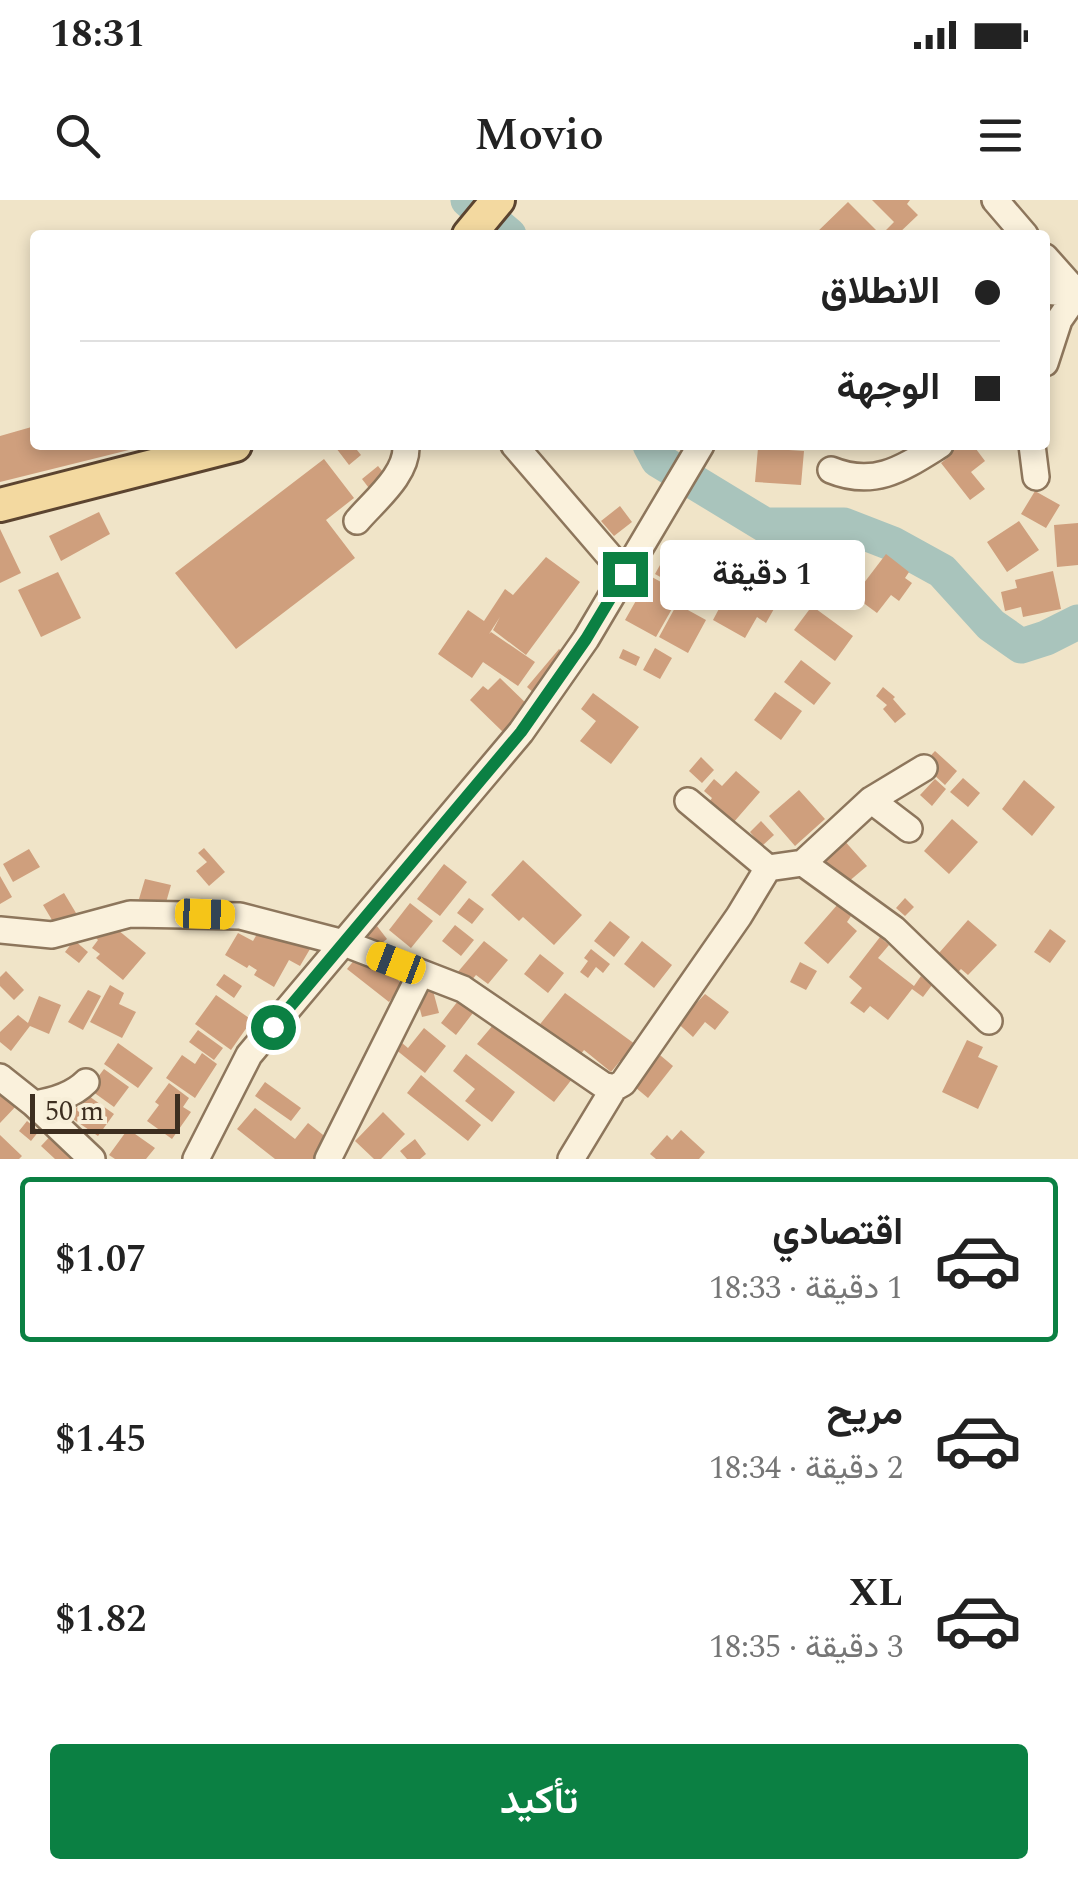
<!DOCTYPE html>
<html lang="ar">
<meta charset="utf-8">
<style>
:root{--surface:#fff;--page:#f6f6f6;--text:#222;--muted:#767676;--line:#e0e0e0;--accent:#0b8043}
body{margin:0;font-family:Spectral,Vazirmatn,serif;background:var(--page);color:var(--text);direction:rtl;height:100vh;display:flex;flex-direction:column;font-size:38px;white-space:nowrap}
*{box-sizing:border-box;margin:0}
p{font-size:32px;color:var(--muted)}
.icon{flex:none;width:55px;height:55px;fill:none;stroke:currentColor;stroke-width:2;stroke-linecap:round;stroke-linejoin:round}
.map{position:relative;height:959px;overflow:hidden;direction:ltr}
.sheet{display:flex;flex-direction:column;background:var(--surface);flex:1}
.sheet>*{flex:none}
.top-card{position:absolute;left:30px;top:30px;width:1020px;height:220px;border-radius:10px;box-shadow:0 5px 15px #0003;direction:rtl;display:grid;align-content:center;height:220px;padding:0 50px;background:var(--surface)}
.scale{position:absolute;left:30px;bottom:25px;width:150px;box-sizing:border-box;padding-left:10px;border:5px solid #3d2e20;border-top:0;font-size:28px;line-height:35px;white-space:nowrap;color:#3d2e20;-webkit-text-stroke:8px #f7eed8;paint-order:stroke}
.end{position:absolute;width:45px;height:45px;margin:-22px;border:12px solid #0b8043;background:#fff;box-shadow:0 0 0 5px #fff}
.from{border-radius:50%}
.bubble{position:absolute;height:70px;border-radius:10px;background:var(--surface);box-shadow:0 5px 15px #0003;font-size:32px;font-weight:600;line-height:70px;text-align:center;direction:rtl}
.car{position:absolute;width:30px;height:60px;margin:-30px -15px;border-radius:12px;box-shadow:0 0 8px 2px #0007;background:linear-gradient(#f5c518 24%,#345 0 40%,#f5c518 0 76%,#345 0 86%,#f5c518 0)}
.top-card b{display:flex;align-items:center;gap:35px;height:95px;font-size:38px}
.top-card b+b{border-top:2px solid var(--line)}
.top-card i{width:25px;height:25px;background:var(--text)}
ul{padding:18px 0 0;list-style:none}
li{display:flex;align-items:center;gap:30px;height:165px;margin:0 20px 15px;padding:0 30px;border:5px solid transparent;border-radius:10px}
li div{flex:1}
li b{display:block;font-size:38px}
li em{font-style:normal;font-weight:600}
li.on{border-color:var(--accent)}
li>.icon{width:90px;height:90px;stroke-width:1.5}
.action{display:flex;gap:20px;margin-top:auto;padding:20px 50px}
.action a{flex:1;height:115px;border-radius:10px;background:var(--accent);color:#fff;font-size:40px;font-weight:600;line-height:115px;text-align:center}
.status{display:flex;justify-content:space-between;align-items:center;height:70px;padding:0 50px;background:var(--surface);direction:ltr}
.status svg{height:28px;fill:currentColor}
header{display:flex;justify-content:space-between;align-items:center;height:130px;padding:0 50px;background:var(--surface);font-size:45px;font-weight:600}
.map>svg:first-child{display:block}
.lines{fill:none;stroke-linecap:round;stroke-linejoin:round}
.river{stroke:#a9c4bc;stroke-width:35}
.building{fill:#cf9f7d}
.minor-casing{stroke:#8d765c;stroke-width:30}
.major-casing{stroke:#5b4430;stroke-width:38}
.minor{stroke:#faf1dc;stroke-width:25}
.major{stroke:#f3d9a0;stroke-width:32}
.route{stroke:#0b8043;stroke-width:12}
</style>
<div class="status"><b>18:31</b><svg viewBox="0 0 49 12"><path d="M0 12V9h3v3zM5 12V6h3v6zM10 12V3h3v9zM15 12V0h3v12zM26 1h20v11H26zM47 4h2v5h-2z"/></svg></div>
<header><svg class="icon" aria-label="menu" viewBox="0 0 24 24"><path d="M4 6h16M4 12h16M4 18h16"/></svg>Movio<svg class="icon" aria-label="search" viewBox="0 0 24 24"><circle cx="10" cy="10" r="6"/><path d="M15 15l6 6"/></svg></header>
<div class="map">
<svg width="1078" height="959" viewBox="0 0 1078 959">
<rect width="100%" height="100%" fill="#f0e4c8"/>
<g class="lines">
<path class="river" d="M468 0 509 35
M650 245 658 260 765 325H844L893 344 942 371 991 425 1021 446 1046 438 1078 422"/>
</g>
<path class="building" d="M872 0H910L907 4 918 15 897 35H881L894 22Z
M848 2 881 35H814Z
M35 226V245L141 247 0 282V236Z
M340 245H353L361 255 349 265 336 248Z
M956 245H973L985 261 971 272 985 289 970 300 941 263 951 255 948 251Z
M758 248 804 251 801 285 755 282Z
M324 259 354 298 326 320 355 358 236 449 175 373Z
M378 266 392 283 375 296 362 279Z
M1035 291 1060 305 1046 328 1021 314Z
M620 306 632 322 614 336 601 321Z
M99 312 110 334 61 361 49 336Z
M1019 321 1039 350 1007 372 987 342Z
M1078 323V365L1057 367 1054 325Z
M0 329 21 373 0 383Z
M886 354 909 372 905 378 912 383 899 401 891 395 877 413 854 396Z
M665 356 718 386 708 404 655 374Z
M546 357 580 382 526 455 493 430 500 417 489 434 491 432 535 462 518 486 483 462 472 478 438 454 468 410 484 421 505 389 513 395Z
M1053 371 1061 409 1023 417 1021 407 1005 411 1001 392 1017 388 1015 380Z
M58 372 81 418 41 437 18 390Z
M650 376 681 393 656 437 625 420Z
M730 388 758 404 760 399 775 407 766 423 757 417 745 438 713 420Z
M677 404 706 420 688 453 659 437Z
M812 406 853 436 835 461 794 430Z
M655 448 672 458 660 479 643 470Z
M559 449 569 457 536 495 527 487Z
M623 449 640 457 636 466 619 458Z
M801 460 831 483 814 505 784 482Z
M500 478 531 508 505 534 470 500 483 486 488 490Z
M883 487 895 497 893 499 906 514 895 523 883 509 887 505 876 496Z
M775 492 802 511 781 540 754 520Z
M593 493 639 527 611 564 580 541 596 521 581 509Z
M935 551 957 571 945 585 933 574 919 568Z
M701 557 714 570 702 583 689 571Z
M736 571 760 592 733 623 709 602 712 598 704 591 714 579 722 586Z
M963 578 980 593 968 607 950 592Z
M935 579 946 589 932 606 920 595Z
M1024 580 1055 607 1032 636 1002 609Z
M799 590 825 619 795 646 769 616Z
M952 619 978 642 949 674 924 651Z
M761 621 774 635 762 646 750 632Z
M842 638 867 666 841 688 817 660Z
M204 648 225 672 209 686 196 671 207 662 198 653Z
M29 649 40 667 13 682 3 664Z
M523 660 582 715 554 745 523 717 519 721 491 695Z
M444 664 467 682 440 716 417 699Z
M0 676 12 697 0 704Z
M145 679 171 685 165 706 139 699Z
M64 693 76 713 55 725 43 705Z
M469 698 484 709 472 724 457 713Z
M905 698 914 707 905 716 896 708Z
M410 703 433 721 411 748 389 730Z
M838 704 851 716 847 722 857 731 828 764 804 743Z
M968 720 997 745 968 775 961 769 958 772 939 753Z
M107 721 146 753 123 780 96 758 100 754 92 748 98 740 94 736Z
M610 721 630 737 614 757 594 741Z
M455 725 474 740 461 756 442 741Z
M377 726 387 739 377 747 367 734Z
M260 729 280 731 310 749 300 766 289 760 274 787 254 775 257 770 249 765 247 768 225 755 238 733 253 741Z
M1050 729 1066 741 1050 763 1034 752Z
M880 737 889 745 878 758 914 786 921 776 932 785 923 797 912 789 888 820 870 806 864 813 850 803 862 788 849 777Z
M74 740 88 752 79 763 65 752Z
M484 741 508 760 488 784 476 775 470 782 457 773Z
M642 741 672 765 654 788 624 764Z
M591 749 610 764 603 773 596 767 588 778 580 772 588 761 584 758Z
M360 753 403 784 389 802 347 769Z
M540 754 564 773 548 793 524 774Z
M800 762 817 771 806 790 790 782Z
M6 771 24 790 14 800 0 786V777Z
M224 774 242 786 234 798 216 785Z
M110 785 124 793 119 804 136 812 122 838 90 822Z
M432 787 439 813 422 817 415 791Z
M88 790 101 796 83 830 68 822Z
M565 793 639 847 625 865 620 861 611 872 584 850 576 860 537 828Z
M705 794 729 812 715 830 705 822 693 837 673 819 684 805 690 810Z
M216 795 252 820 231 850 195 824Z
M39 796 61 805 49 834 30 826 11 851 0 842V832L18 815 28 823Z
M461 797 476 809 456 835 441 823Z
M499 818 576 874 554 902 477 844Z
M424 828 446 846 425 873 390 845 396 838 408 848Z
M198 830 223 848 214 860 189 842Z
M967 840 983 847 978 857 998 866 978 909 942 892Z
M118 843 153 868 138 888 104 864Z
M654 850 673 866 648 898 629 882Z
M202 853 217 864 195 898 166 878 182 855 195 864Z
M466 854 515 892 492 922 465 901 475 889 453 871Z
M104 869 129 887 114 907 89 889Z
M421 875 481 925 468 941 407 893Z
M265 882 301 908 291 921 255 896Z
M169 883 189 898 183 907 191 912 172 939 147 921 159 905 155 902Z
M0 887 18 904 0 923Z
M86 894 114 914 98 936 70 917Z
M255 908 295 939 308 923 332 942 318 959H275L237 929Z
M383 912 405 934 381 959H374L355 941Z
M27 921 39 931 31 941 19 931Z
M128 929 155 948 146 959H115L109 955Z
M56 930 87 959H55L41 946Z
M681 930 705 952 699 959H656L650 954 667 935 672 940Z
M0 935 22 956 19 959H0Z
M415 939 426 954 420 959H407L400 951Z"/>
<g class="lines">
<defs>
<path id="minor" d="M995 0 1025 35
M1045 57 1078 94
M1045 91 1077 94 1059 120 1045 163
M514 245 625 374
M1032 245 1036 277
M831 270C875 288 903 268 940 245
M357 321C375 300 408 274 406 245
M871 600 924 568
M688 601 768 668
M803 663 871 600 909 629
M0 730 52 735 130 714 240 716 344 743 463 789 603 885 614 888 623 883 739 716 768 668 803 663 894 729 989 821
M0 877 34 904C53 901 72 896 86 882
M34 904 92 959
M196 959 249 855 521 532 586 439 701 245
M328 959 421 773
M571 959 614 888"/>
<path id="major" d="M469 35 498 0
M0 305 235 245"/>
</defs>
<use href="#minor" class="minor-casing"/>
<use href="#major" class="major-casing"/>
<use href="#minor" class="minor"/>
<use href="#major" class="major"/>
</g>
<g class="lines">
<path class="route" d="M273 827 521 532 586 439 625 374"/>
</g>
</svg>
<div class="scale">50 m</div>
<i class="end from" style="left:273px;top:827px"></i>
<i class="end" style="left:625px;top:374px"></i>
<div class="bubble" style="left:660px;top:340px;width:205px">1 دقيقة</div>
<i class="car" style="left:205px;top:714px;rotate:92deg"></i>
<i class="car" style="left:396px;top:763px;rotate:291deg"></i>
<div class="top-card">
<b><i class="from"></i>الانطلاق</b>
<b><i></i>الوجهة</b>
</div>
</div>
<section class="sheet">
<ul>
<li class="on"><svg class="icon" aria-label="car" viewBox="0 0 24 24"><path d="M5 17H2v-5l4-1 3-4h7l3 4 3 1v5h-3M9 17h6M6 11h13"/><circle cx="7" cy="17" r="2"/><circle cx="17" cy="17" r="2"/></svg><div><b>اقتصادي</b><p>1 دقيقة · 18:33</p></div><em>$1.07</em></li>
<li><svg class="icon" aria-label="car" viewBox="0 0 24 24"><path d="M5 17H2v-5l4-1 3-4h7l3 4 3 1v5h-3M9 17h6M6 11h13"/><circle cx="7" cy="17" r="2"/><circle cx="17" cy="17" r="2"/></svg><div><b>مريح</b><p>2 دقيقة · 18:34</p></div><em>$1.45</em></li>
<li><svg class="icon" aria-label="car" viewBox="0 0 24 24"><path d="M5 17H2v-5l4-1 3-4h7l3 4 3 1v5h-3M9 17h6M6 11h13"/><circle cx="7" cy="17" r="2"/><circle cx="17" cy="17" r="2"/></svg><div><b>XL</b><p>3 دقيقة · 18:35</p></div><em>$1.82</em></li>
</ul>
<div class="action"><a>تأكيد</a></div>
</section>
